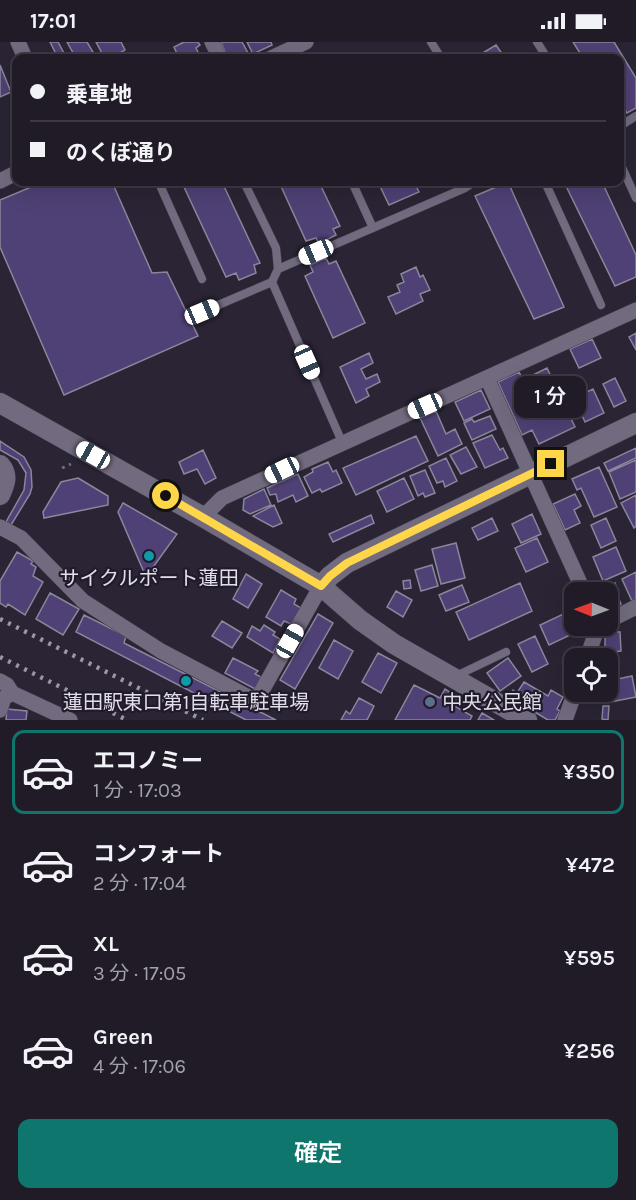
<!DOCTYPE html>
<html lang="ja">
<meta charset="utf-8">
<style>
:root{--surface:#201b27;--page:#28242f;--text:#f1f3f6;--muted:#a2a1a7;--line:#3d3944;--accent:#0f766e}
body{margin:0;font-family:Karla,"Noto Sans JP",sans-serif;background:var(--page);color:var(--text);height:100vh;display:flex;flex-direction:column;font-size:22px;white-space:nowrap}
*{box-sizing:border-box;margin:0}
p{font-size:20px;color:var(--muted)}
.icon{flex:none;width:33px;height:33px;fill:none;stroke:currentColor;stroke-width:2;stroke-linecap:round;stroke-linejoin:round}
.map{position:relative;height:678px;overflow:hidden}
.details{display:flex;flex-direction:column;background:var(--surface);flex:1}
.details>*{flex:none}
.hud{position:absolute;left:12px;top:12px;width:612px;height:132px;border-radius:12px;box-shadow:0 6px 24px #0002,0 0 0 2px var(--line);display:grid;align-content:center;height:132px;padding:0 18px;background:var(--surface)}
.needle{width:39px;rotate:271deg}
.tools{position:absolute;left:564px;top:540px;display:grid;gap:12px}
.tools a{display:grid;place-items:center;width:54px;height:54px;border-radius:12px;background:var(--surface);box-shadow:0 6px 24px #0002,0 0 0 2px var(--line);font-size:30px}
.end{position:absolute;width:27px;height:27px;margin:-14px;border:8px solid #ffd54a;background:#111;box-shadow:0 0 0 3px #111}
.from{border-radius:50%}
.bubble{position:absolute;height:42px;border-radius:12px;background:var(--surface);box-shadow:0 6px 24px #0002,0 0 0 2px var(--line);font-size:20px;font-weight:600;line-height:42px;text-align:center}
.car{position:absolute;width:18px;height:36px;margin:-18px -9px;border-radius:8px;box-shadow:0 0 4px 2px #0007;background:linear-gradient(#fff 24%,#345 0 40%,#fff 0 76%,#345 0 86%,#fff 0)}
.hud b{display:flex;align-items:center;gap:21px;height:57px;font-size:22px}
.hud b+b{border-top:2px solid var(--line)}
.hud i{width:15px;height:15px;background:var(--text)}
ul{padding:10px 0 0;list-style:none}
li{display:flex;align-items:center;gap:18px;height:84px;margin:0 12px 9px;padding:0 6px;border:3px solid transparent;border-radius:12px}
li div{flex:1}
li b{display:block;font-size:22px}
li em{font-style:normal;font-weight:600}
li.on{border-color:var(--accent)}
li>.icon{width:54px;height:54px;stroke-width:1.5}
.cta{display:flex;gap:12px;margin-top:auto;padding:12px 18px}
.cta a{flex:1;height:69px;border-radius:12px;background:var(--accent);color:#fff;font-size:24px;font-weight:600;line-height:69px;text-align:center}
.status{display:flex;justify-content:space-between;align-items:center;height:42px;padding:0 30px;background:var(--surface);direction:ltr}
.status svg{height:16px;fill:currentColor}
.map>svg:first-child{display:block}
.building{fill:#4f4175;stroke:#8a869b;stroke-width:1.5}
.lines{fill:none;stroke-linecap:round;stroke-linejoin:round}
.service-casing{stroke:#443f4c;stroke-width:9}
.minor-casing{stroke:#443f4c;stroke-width:16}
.tertiary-casing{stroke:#443f4c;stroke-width:21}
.path{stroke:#706b79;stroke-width:3;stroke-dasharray:3 4.5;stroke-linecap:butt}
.service{stroke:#726b7f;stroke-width:8}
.minor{stroke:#726b7f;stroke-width:15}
.tertiary{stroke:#726b7f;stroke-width:20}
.rail{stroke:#9b97a3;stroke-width:4.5;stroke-dasharray:3 6;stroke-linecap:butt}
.route{stroke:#ffd54a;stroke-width:8}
.culture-dot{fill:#0f9aa8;stroke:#201a2a;stroke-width:2}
.service-dot{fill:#5c6f8a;stroke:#201a2a;stroke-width:2}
.labels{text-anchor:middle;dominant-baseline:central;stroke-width:4.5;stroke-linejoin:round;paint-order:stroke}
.poi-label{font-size:20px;fill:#e1dee9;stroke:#201a2a}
</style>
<div class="status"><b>17:01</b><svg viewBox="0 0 49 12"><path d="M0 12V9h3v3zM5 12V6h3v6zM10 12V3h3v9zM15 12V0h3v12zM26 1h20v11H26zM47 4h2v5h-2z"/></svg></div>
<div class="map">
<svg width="636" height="678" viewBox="0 0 636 678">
<rect width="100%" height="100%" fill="#2a2434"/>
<path class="building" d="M50 0H58L66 15 58 16Z
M67 0H87L93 10 76 16Z
M96 0H121L125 8 113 15 111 11 104 15Z
M184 0H198L200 3 196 6 201 16H179L174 5Z
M221 0H242L248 11 237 16H228Z
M247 0H271L272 3 253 12Z
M573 0H614L636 36V66L627 71 623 64 620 66V16H583Z
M496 3 505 16H477L476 15Z
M0 23 11 50 0 55Z
M43 140H112L152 231 167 230 198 294 64 353 0 205V158Z
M194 140H222L260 221 254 223 256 231 239 238 236 231 226 235 184 145Z
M279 140H319L340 184 333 187 336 193 319 202 316 196 306 199Z
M378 140H414L419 150 389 163Z
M508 140 564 265 534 277 475 154Z
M564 140H602L636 213V235L615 244Z
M326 216 329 222 336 219 365 281 333 296 305 234 313 230 310 223Z
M416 225 420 235 423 233 430 248 420 252 423 259 396 272 388 255 400 250 397 243 404 240 401 232Z
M636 291V308L629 295Z
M592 297 601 316 579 326 570 307Z
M369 311 373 321 361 327 366 337 377 332 380 340 366 347 369 354 356 361 340 325Z
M547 326 575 385 539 402 532 388 522 393 498 340 519 330 523 338Z
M615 336 626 359 614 365 603 342Z
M593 347 604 371 585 380 574 356Z
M481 348 490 367 464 379 455 360Z
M436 369 446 392 455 387 462 402 438 414 420 376Z
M490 374 496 387 472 398 464 381 472 377 474 380Z
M492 393 500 408 503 406 508 416 485 426 473 401Z
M416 394 428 419 356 453 343 426Z
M0 399 24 415 31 428 32 445 30 452 11 483 6 480 24 448 26 431 18 418 0 408Z
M466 405 477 425 461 432 450 413Z
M636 406V416L608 429 604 421Z
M203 408 216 436 205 442 197 427 184 432 179 420Z
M446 416 457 439 445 445 443 439 437 441 429 424Z
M636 418V450L620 457 609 430Z
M328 420 333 430 336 428 342 441 322 450 320 447 312 451 304 435 313 430 312 427Z
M599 425 617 465 594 475 581 446 577 448 572 437Z
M425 428 435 451 425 455 423 451 418 454 410 434Z
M298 432 308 454 296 460 293 453 278 460 276 452 270 453 267 446Z
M78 436 108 454V463L44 476 43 470 61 440Z
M404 436 414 457 387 470 377 449Z
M264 447 271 463 250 472 243 468 244 457Z
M575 452 581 464 574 468 580 481 565 488 553 462Z
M636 453V484L634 486 621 461Z
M123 461 177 492 146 535 118 470Z
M274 463 282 481 273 485 253 474Z
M532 472 541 492 521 501 512 482Z
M371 473 374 481 333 500 329 492Z
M492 476 498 489 478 498 472 486Z
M606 476 616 499 601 506 591 483Z
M537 496 548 520 526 530 515 506Z
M456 501 465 536 441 542 432 507Z
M616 505 626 529 603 539 593 515Z
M17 510 33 519 31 522 36 525 33 534 43 540 25 573 8 562 6 565 0 561V539Z
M432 523 438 544 421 549 415 528Z
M636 530V557L632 559 622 537Z
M246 532 262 542 248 566 233 557Z
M410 538 411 546 404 547 403 539Z
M520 541 532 569 469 598 456 570Z
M615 541 618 549 616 550 621 562 608 568V550H594Z
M462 543 469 560 446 569 439 553Z
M281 548 296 557 294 562 301 566 291 582 284 579 281 584 266 575Z
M396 549 412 558 403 575 387 565Z
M50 551 79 567 63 593 36 577Z
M574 567V584H589L549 603 540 583Z
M318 572 333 581 295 647 280 638Z
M84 573 126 594 124 601 276 678H246L76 590Z
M222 579 242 591 232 606 212 594Z
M264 583 275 590 273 593 280 597 273 611 247 595 252 584 260 589Z
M605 589 620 590 621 609 605 611Z
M535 594 548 622 532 630 518 602Z
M334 598 353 609 338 637 319 626Z
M378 611 397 621 381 651 362 640Z
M615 614 618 633 608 635V616H599Z
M233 616 258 629 255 632 261 635 255 647 225 631Z
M508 616 521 634 500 649 487 631Z
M632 634 636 655 610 660 608 639Z
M524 640 548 654 551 648 563 655 557 667 560 669 555 678H548L509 655 513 648 517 651Z
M414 643 440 656 445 647 458 655 453 663 472 674 470 678H395Z
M359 656 374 664 367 678H341L346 669 350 672Z
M603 664H609L608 678 602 677Z
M7 667 27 669 26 678H6Z
M482 671 494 678H478Z"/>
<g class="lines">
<defs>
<path id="service" d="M431 0 441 16
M537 0 547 16
M620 84 636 74
M620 121 636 156
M162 140 159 141 202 237
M244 140 276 206 278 227
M352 140 373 186
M545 140 601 263
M272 240 342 400
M202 270 272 240 278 227 465 146 474 140
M456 634 506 610"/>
<path id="minor" d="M18 0 25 16
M212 0 220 16
M271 16 306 0
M0 139 16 131
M487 336 584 550
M203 475 222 456 636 268
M0 485 21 496 83 559 161 609 256 659 321 544
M608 579 636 565
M587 616 598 584
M0 639 7 643 12 651 70 678
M0 668 4 656 12 651
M565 678 575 650"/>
<path id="tertiary" d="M0 361 203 475 321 544 360 578 394 602 527 678
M0 423C9 433 5 442 0 453
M321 544 330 534 347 521 636 381"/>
</defs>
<use href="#service" class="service-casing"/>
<use href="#minor" class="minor-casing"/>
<use href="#tertiary" class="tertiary-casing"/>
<path class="path" d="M62 426 71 422"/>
<use href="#service" class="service"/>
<use href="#minor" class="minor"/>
<use href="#tertiary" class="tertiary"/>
<path class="rail" d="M0 577 203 678
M0 615 127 678"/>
</g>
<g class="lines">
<path class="route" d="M166 454 321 544 330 534 347 521 551 422"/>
</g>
<g class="culture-dot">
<circle cx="149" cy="514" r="6"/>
<circle cx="186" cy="639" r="6"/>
</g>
<circle class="service-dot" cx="430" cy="660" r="6"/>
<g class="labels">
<g class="poi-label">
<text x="149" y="536">サイクルポート蓮田</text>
<text x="186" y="660">蓮田駅東口第1自転車駐車場</text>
<text x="442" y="660" text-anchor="start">中央公民館</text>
</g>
</g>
</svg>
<div class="tools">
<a><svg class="needle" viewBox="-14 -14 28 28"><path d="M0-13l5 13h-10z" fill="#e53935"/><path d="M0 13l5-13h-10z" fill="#a2a1a7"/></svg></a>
<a><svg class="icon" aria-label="locate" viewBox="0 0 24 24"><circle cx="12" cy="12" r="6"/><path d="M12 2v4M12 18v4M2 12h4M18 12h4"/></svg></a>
</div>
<i class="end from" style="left:166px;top:454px"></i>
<i class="end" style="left:551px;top:422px"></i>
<div class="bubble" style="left:514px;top:334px;width:72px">1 分</div>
<i class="car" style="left:316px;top:210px;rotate:247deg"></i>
<i class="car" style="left:202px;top:270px;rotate:67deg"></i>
<i class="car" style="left:307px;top:320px;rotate:156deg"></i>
<i class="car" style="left:425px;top:364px;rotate:246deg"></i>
<i class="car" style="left:93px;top:413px;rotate:299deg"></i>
<i class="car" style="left:282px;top:428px;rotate:245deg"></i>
<i class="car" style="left:290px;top:599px;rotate:29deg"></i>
<div class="hud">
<b><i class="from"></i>乗車地</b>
<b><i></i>のくぼ通り</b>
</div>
</div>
<section class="details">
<ul>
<li class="on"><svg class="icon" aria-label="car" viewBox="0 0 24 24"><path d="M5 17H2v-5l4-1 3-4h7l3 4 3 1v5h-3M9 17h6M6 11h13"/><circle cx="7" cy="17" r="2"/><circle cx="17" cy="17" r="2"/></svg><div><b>エコノミー</b><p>1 分 · 17:03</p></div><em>¥350</em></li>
<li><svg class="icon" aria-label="car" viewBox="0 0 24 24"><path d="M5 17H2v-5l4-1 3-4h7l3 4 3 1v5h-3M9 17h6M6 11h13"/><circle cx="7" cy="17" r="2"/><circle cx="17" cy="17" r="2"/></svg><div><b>コンフォート</b><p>2 分 · 17:04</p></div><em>¥472</em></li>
<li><svg class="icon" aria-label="car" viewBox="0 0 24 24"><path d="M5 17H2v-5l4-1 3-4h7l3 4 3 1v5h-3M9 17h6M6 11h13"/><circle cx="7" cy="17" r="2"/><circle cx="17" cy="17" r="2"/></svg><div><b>XL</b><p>3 分 · 17:05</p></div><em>¥595</em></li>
<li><svg class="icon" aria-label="car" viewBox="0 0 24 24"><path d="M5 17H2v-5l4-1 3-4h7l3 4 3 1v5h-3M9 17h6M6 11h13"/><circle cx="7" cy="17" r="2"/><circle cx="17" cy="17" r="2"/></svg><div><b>Green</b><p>4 分 · 17:06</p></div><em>¥256</em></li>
</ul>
<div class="cta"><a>確定</a></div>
</section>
